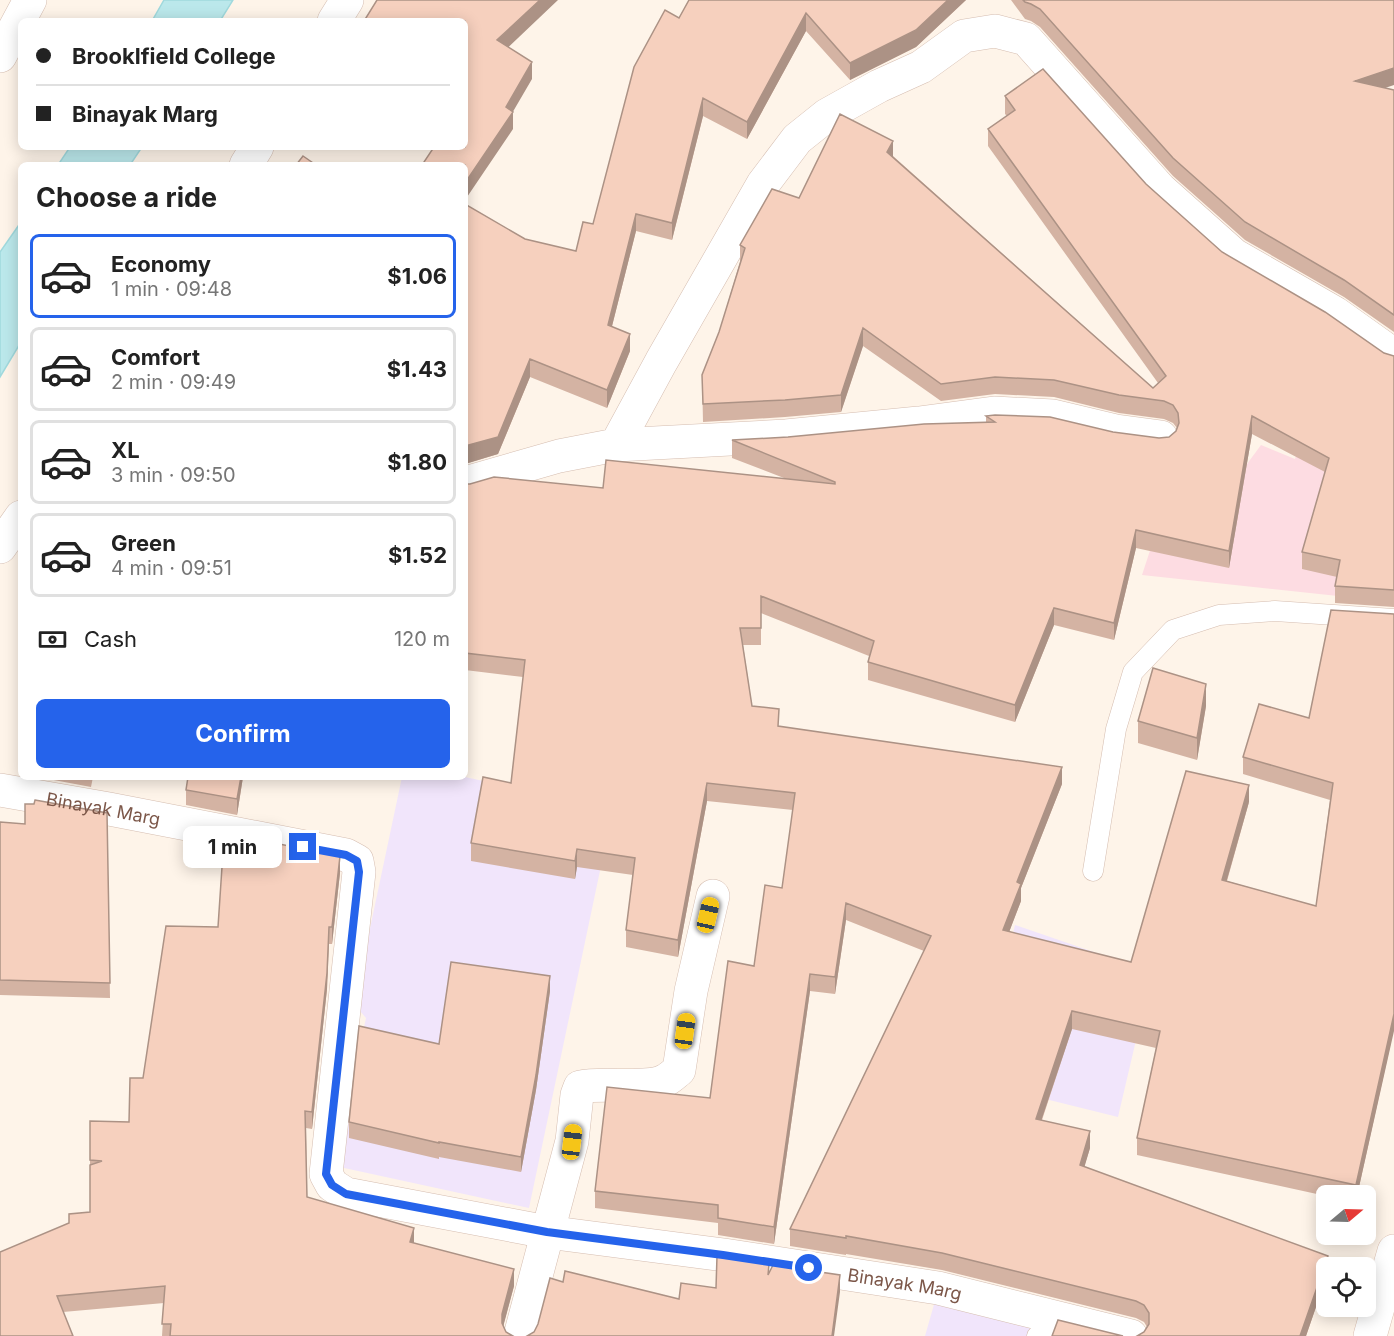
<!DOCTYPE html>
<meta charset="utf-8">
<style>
:root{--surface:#fff;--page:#f2f2f2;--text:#222;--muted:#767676;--line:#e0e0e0;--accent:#2563eb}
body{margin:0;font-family:Inter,sans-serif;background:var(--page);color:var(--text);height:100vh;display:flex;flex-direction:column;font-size:22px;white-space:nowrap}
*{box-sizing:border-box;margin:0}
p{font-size:20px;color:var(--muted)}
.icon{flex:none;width:33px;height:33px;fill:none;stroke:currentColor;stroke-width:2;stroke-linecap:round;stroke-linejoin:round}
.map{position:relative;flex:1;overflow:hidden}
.panel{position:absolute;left:18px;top:162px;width:450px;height:618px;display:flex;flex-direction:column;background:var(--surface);border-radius:9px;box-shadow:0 3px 15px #0003}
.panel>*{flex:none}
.banner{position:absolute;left:18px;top:18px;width:450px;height:132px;border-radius:9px;box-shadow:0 3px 15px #0003;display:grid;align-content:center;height:132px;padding:0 18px;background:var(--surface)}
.needle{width:39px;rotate:71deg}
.controls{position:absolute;left:1316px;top:1185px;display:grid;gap:12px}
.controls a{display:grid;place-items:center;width:60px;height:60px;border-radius:9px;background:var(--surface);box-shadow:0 3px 15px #0003;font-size:30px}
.end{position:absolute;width:27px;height:27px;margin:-14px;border:8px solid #2563eb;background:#fff;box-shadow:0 0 0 3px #fff}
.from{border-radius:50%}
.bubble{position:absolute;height:42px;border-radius:9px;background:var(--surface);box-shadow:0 3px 15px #0003;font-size:20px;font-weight:700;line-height:42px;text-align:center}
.car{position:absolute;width:18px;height:36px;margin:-18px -9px;border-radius:8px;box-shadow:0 0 4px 2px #0007;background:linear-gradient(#f5c518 24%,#345 0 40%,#f5c518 0 76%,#345 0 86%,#f5c518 0)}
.banner b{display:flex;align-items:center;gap:21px;height:57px;font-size:22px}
.banner b+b{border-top:2px solid var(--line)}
.banner i{width:15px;height:15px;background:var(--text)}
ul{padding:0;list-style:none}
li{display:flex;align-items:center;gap:18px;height:84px;margin:0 12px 9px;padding:0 6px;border:3px solid var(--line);border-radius:9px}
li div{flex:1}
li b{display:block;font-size:22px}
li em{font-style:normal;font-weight:700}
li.on{border-color:var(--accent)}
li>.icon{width:54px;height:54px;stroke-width:1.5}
h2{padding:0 18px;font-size:27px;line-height:72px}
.pay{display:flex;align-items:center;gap:15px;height:66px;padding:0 18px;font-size:22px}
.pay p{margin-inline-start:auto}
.action{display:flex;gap:12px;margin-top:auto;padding:12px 18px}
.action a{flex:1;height:69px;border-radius:9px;background:var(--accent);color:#fff;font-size:24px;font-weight:700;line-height:69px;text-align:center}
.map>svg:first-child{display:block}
.education{fill:#f1e5fb}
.medical{fill:#fddce2}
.water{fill:#bbe8eb;stroke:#a0d9dd;stroke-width:1.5}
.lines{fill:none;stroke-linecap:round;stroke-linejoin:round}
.service-casing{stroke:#d5bdb0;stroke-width:21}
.minor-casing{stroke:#d5bdb0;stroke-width:34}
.secondary-casing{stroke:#dabeaf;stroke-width:34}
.service{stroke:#fff;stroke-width:20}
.minor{stroke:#fff;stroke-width:33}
.secondary{stroke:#fff;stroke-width:33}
.wall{fill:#d4b3a3}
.shaded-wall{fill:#ac9285}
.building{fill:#f6d0be;stroke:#ac9285;stroke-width:1.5}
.route{stroke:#2563eb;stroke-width:8}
.labels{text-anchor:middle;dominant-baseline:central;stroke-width:4.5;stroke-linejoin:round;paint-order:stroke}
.street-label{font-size:18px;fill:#7c5749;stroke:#fff9f2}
</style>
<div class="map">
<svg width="1394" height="1336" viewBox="0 0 1394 1336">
<rect width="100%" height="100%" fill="#fef4e9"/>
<path class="education" d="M402 777H465L613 809 529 1208 335 1166 366 1018 354 1004Z
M1015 925 1152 972 1118 1117 977 1082Z
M937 1294 1094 1336H925Z"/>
<path class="medical" d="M1312 404 1394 602 1142 575 1177 468 1233 483 1261 445 1295 459Z"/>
<path class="water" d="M164 0H233L220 21H152Z
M70 147H142L130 165H58Z
M21 222V342L0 377V252Z"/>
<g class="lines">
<defs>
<path id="service" d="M1093 871 1116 729 1133 672 1173 630 1219 615 1275 611 1394 619
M1037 1336 1060 1318"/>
<g id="minor">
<path d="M334 21 347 0"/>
<path d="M0 56 30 0"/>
<path d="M246 165 257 147"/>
<path d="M616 445 786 436 919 423 994 413 1053 416 1116 431 1161 437"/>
<path d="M465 483 559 456 616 445 661 362 763 184 797 139 827 115 879 86 921 67 964 36 995 31 1026 39 1160 189 1234 255 1335 313 1394 355"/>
<path d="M0 547 21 517"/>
<path id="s1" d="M0 790 109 809 346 855 357 861 359 872 326 1174 332 1185 346 1194 547 1232 724 1255 938 1288 1131 1336"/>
<path d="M520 1336 572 1141 577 1095 580 1087C603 1082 646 1090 664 1081 669 1079 674 1074 679 1070L691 991 713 896"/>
</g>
<path id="secondary" d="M1370 1336 1394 1251"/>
</defs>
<use href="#service" class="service-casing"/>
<use href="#minor" class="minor-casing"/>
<use href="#secondary" class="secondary-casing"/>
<use href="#service" class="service"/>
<use href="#minor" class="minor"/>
<use href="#secondary" class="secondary"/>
</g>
<path class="wall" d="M689 0H966L916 47 850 80 806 31 747 139 703 116 672 240 636 231 612 326 630 351 607 408 530 377 498 454 465 464V204L525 239 576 251 593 224 679 18Z
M1011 0H1394L1386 88 1394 90V332L1344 297 1245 240 1173 176 1040 27 1031 21 1025 19Z
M1005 96 1146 184 1222 252 1384 353 1394 356V607L1335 603V586L1337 577 1302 569V552L1325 472 1252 434 1229 568 1136 548 1114 640 1054 625 1015 722 868 680V662L869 656 761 613V645H743L752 706 779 726 1062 784 1021 888V901L1009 932 1131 962 1249 802 1227 881 1316 906 1330 800 1243 774V757L1309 718 1331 610 1391 1042 1357 1196H1326L1137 1155V1138L1156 1048 1072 1029 1042 1120 1090 1148 1084 1167 1328 1268 1326 1278 1306 1336H1137L1144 1332 1147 1327 1144 1322 1136 1318 942 1270 846 1254V1255L790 1246V1229L924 951 846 920 835 994 810 991 774 1244 718 1235V1223L595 1208V1191L710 1098 754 966 782 888 793 810 707 801 678 957 626 947V930L633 875 577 867 575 879 471 861V843L511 783 523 677 465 670V484L603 488 784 478 732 458V440L788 437 986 422V416L1159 438 1169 437 1176 431 1177 428 1173 423 1164 419 1119 413 1054 397 995 394 941 401 863 346 841 412 785 417 703 422 702 375 719 332 740 262V245L799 198 893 156 1153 388 1158 383 988 146V129L1007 116 1005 114Z
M1206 706 1197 760 1138 743V721Z
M43 777H93L91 787 43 778Z
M243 777 237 815 186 805V790Z
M107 813 110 998 0 995V822L25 824Z
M340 873 332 944H329L327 989 312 1129 306 1128 307 1197 514 1286 503 1326 506 1332 513 1336H162L164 1303 63 1312 0 1336 69 1223V1214L90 1212V1121L129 1122 143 1078 218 927Z
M550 991 536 1090 521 1172 439 1157V1159L349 1138V1122L439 1044Z"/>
<path class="shaded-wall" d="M540 0H558L497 58V40Z
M948 0H966L916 47 850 80V63Z
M806 13V31L747 139V122Z
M532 62V79L511 115 513 112V129L465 200V183L506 107Z
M1394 68V85L1355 98V81Z
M703 98V116L672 240V223Z
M893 141V158L887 152Z
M636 214V231L608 342V325Z
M863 328V346L841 412V395Z
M630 334V351L607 408V390Z
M530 359V377L498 454 465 464V446Z
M1252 416V434L1229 568V551Z
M1136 530V548L1114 640V623Z
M1054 608V625L1015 722V705Z
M1206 684V706L1197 760V738Z
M1062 767V784L1021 888V901L1003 948V930L1017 882Z
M241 777H243L237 815V799Z
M707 783V801L678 957V940Z
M1249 785V802L1222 897V880Z
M577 849V867L575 879V861Z
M340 856V873L332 944V927Z
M846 903V920L835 994V977Z
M329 927 327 989 312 1129V1112Z
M810 974V991L774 1244V1227Z
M550 976V991L536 1090 521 1172V1157Z
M1072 1011V1029L1036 1136V1119Z
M1394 1014V1031L1357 1196H1356V1185Z
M1090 1131V1148L1080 1182V1165Z
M414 1228V1245L410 1242Z
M1328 1256V1268H1326V1278L1306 1336H1300Z
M514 1269V1286L502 1331V1314Z
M840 1275V1292L834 1336H832Z"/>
<path class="building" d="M377 0H540L497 40 532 62 506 107 513 112 465 183V165H422L434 147H465V21H364Z
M689 0H948L916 30 850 63 806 13 747 122 703 98 672 223 636 214 608 325 630 334 607 390 530 359 498 437 465 446V204L525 239 576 251 583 222 593 224 634 67 665 10 679 18Z
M1023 0H1394V68L1355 81 1394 90V315L1344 280 1245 222 1173 158 1040 9 1031 4 1025 2Z
M1043 69 1146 184 1222 252 1325 312 1384 353 1394 356V590L1335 586 1340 560 1302 552 1329 458 1252 416 1229 551 1136 530 1114 623 1054 608 1015 705 868 662 874 641 761 596V628H740L752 706 779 709 778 726 1062 767 1017 882 1021 884 1003 930 1131 962 1186 771 1249 785 1222 880 1316 906 1333 783 1243 757 1259 704 1309 718 1331 610 1394 614V1014L1356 1185 1137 1138 1160 1031 1072 1011 1036 1119 1090 1131 1080 1165 1328 1256 1300 1336H1137L1144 1332 1149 1324V1313L1144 1305 1136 1301 942 1253 846 1236V1238L790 1229 931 936 846 903 835 977 810 974 774 1227 718 1218V1205L595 1191 607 1087 710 1098 728 961 754 966 765 885 782 888 795 793 707 783 678 940 626 930 635 858 577 849 575 861 471 843 483 777 511 783 525 660 465 653V484H470L494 477 603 488 606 460 835 484V482L732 440 788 437 924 424 995 422 986 416 995 415 1050 417 1113 432 1159 438 1169 437 1176 431 1179 423 1178 413 1173 405 1164 401 1119 395 1054 380 995 377 941 384 863 328 841 395 785 400 703 404 702 375 719 332 745 248 740 245 772 189 799 198 840 114 893 141 887 152 1153 388 1166 376 988 129 1015 110 1005 96Z
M303 156 316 165H296Z
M1153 668 1206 684 1197 738 1138 721Z
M188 777H241L237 799 186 790Z
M35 800 107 813 110 983 0 980V822L25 824V804H34Z
M224 837 254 839 340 856 332 927H329L327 973 312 1112 305 1111 307 1197 414 1228 410 1242 514 1269 502 1314V1323L506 1332 513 1336H170L171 1324H162L165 1286 57 1296 73 1336H0V1252L69 1223V1214L90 1212V1165L102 1161 90 1160V1121L129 1122 130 1078H143L166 926 218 927Z
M451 962 550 976 536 1075 521 1157 439 1142V1143L349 1122 359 1026 439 1044Z
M717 1256 769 1264 768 1275 773 1265 840 1275 832 1336H527L534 1332 538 1324 550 1278 563 1282 565 1271 679 1299 681 1283 716 1288Z
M1058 1320 1123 1336H1052Z"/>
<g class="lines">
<path class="route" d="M303 847 346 855 357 861 359 872 326 1174 332 1185 346 1194 547 1232 723 1255 809 1268"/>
</g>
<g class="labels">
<g class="street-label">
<text stroke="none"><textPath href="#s1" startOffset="105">Binayak Marg</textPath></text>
<text stroke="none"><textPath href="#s1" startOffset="1275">Binayak Marg</textPath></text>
</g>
</g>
</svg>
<div class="controls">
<a><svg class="needle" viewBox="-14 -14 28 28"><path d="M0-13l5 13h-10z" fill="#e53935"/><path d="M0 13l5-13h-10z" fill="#767676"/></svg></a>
<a><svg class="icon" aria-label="locate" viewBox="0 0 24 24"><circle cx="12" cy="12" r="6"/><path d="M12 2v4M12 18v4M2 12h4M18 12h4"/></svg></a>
</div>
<i class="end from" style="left:809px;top:1268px"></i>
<i class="end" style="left:303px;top:847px"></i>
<div class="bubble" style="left:183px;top:826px;width:99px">1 min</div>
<i class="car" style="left:708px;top:915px;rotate:13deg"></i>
<i class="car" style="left:685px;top:1031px;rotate:8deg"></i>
<i class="car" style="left:572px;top:1142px;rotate:7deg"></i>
<div class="banner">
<b><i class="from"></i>Brooklfield College</b>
<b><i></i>Binayak Marg</b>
</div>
<section class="panel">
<h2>Choose a ride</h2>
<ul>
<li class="on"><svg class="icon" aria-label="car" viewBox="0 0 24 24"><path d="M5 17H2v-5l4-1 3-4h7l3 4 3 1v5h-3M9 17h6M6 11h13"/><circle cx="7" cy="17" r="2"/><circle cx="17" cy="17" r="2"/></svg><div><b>Economy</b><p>1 min · 09:48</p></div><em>$1.06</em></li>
<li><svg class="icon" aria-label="car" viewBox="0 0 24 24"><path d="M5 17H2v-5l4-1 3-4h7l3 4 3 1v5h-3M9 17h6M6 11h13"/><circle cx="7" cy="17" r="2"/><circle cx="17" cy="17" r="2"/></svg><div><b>Comfort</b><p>2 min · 09:49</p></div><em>$1.43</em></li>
<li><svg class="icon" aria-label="car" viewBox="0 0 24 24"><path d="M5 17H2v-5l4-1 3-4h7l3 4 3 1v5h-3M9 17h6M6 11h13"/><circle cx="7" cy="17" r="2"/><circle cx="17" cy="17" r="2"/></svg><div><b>XL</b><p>3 min · 09:50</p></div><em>$1.80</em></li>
<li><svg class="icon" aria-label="car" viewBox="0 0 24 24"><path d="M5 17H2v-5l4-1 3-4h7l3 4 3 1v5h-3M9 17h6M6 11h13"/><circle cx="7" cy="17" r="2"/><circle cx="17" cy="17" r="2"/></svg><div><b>Green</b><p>4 min · 09:51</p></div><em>$1.52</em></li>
</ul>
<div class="pay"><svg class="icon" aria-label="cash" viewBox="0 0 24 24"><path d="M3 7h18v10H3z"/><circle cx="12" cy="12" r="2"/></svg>Cash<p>120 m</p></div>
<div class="action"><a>Confirm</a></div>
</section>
</div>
